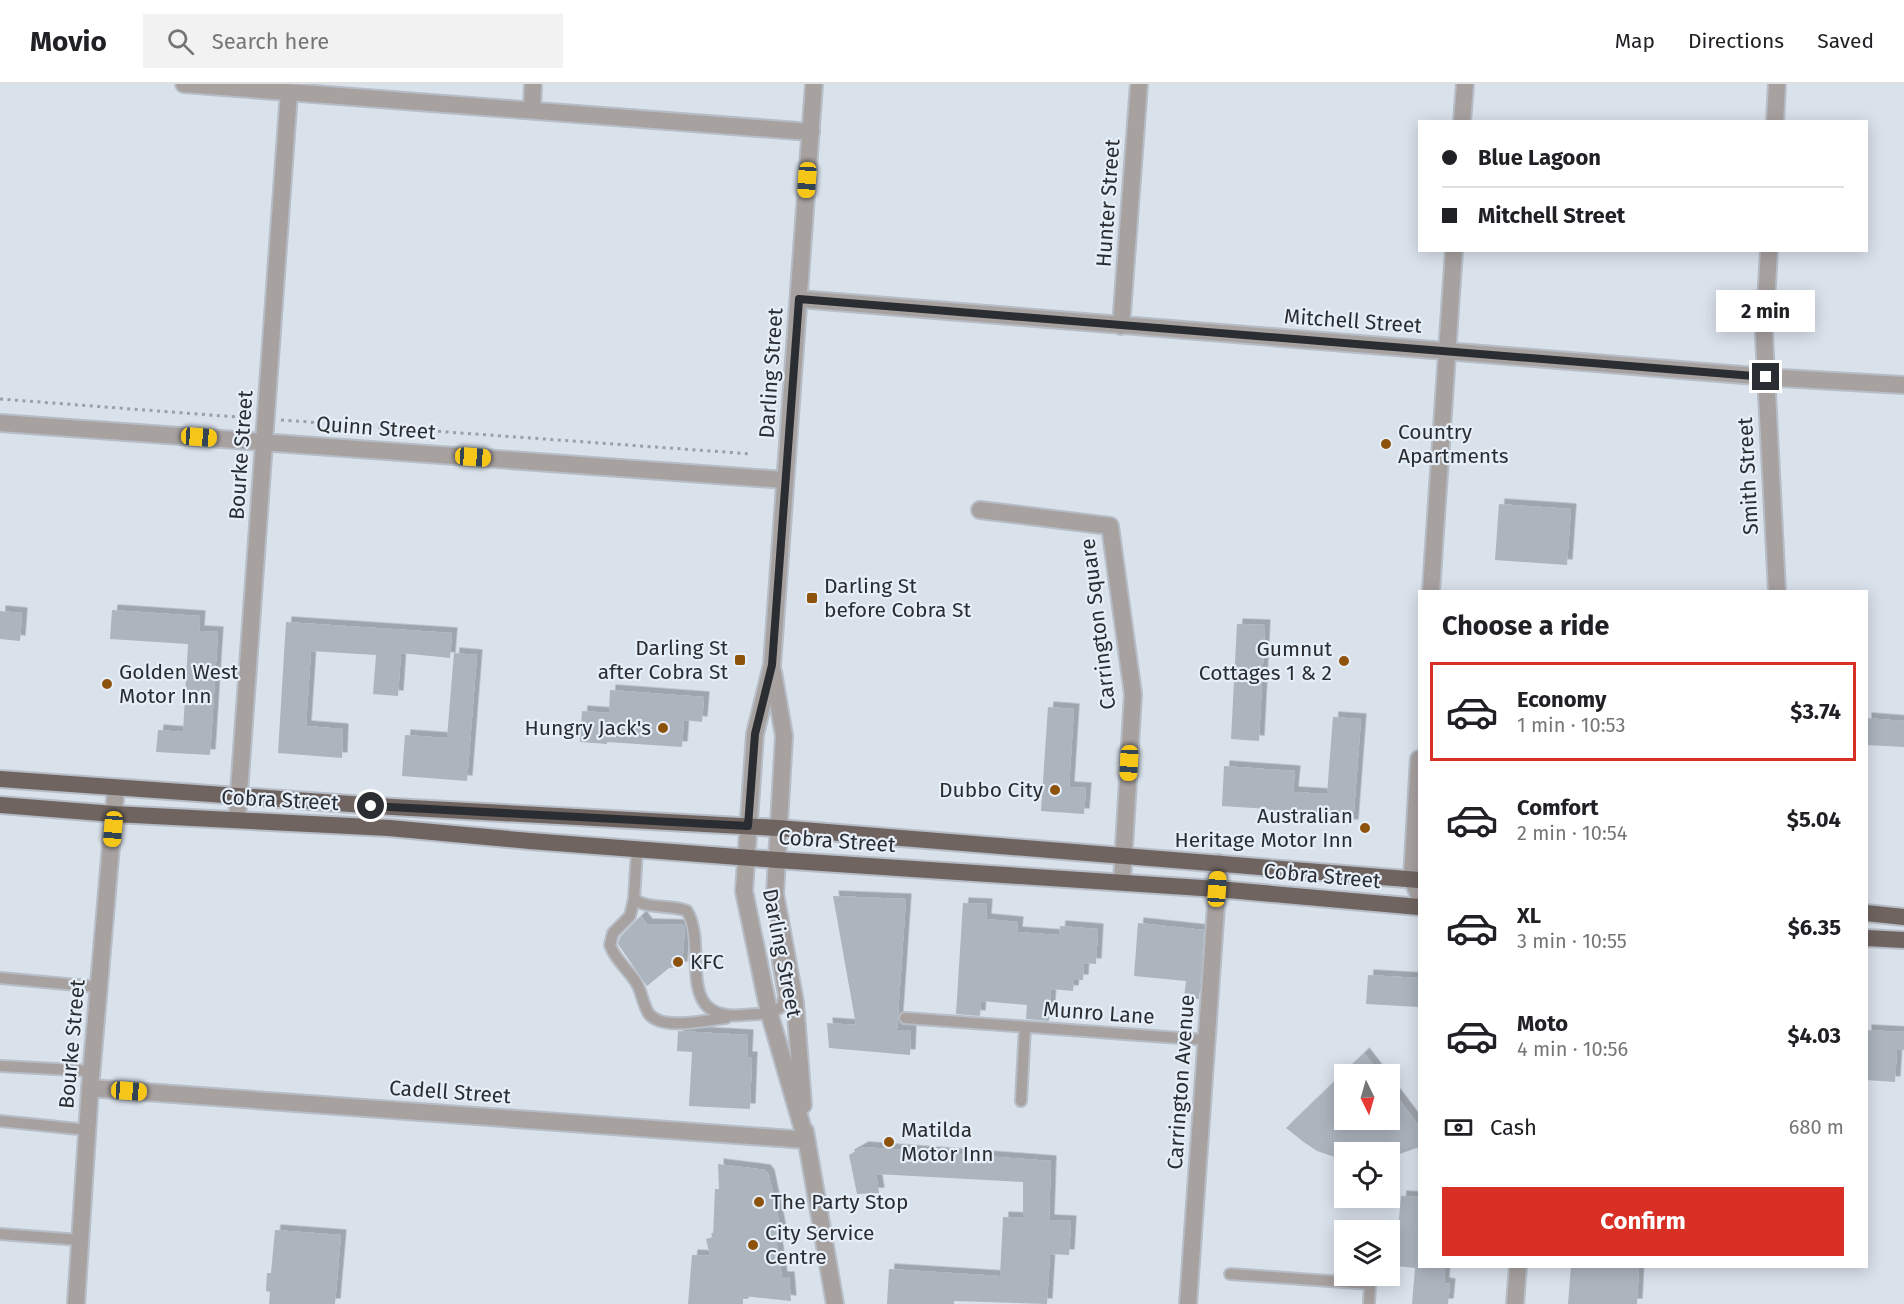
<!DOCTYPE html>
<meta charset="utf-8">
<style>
:root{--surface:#fff;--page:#f2f2f2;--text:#202124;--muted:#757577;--line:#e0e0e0;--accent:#d93025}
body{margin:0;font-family:"Fira Sans",sans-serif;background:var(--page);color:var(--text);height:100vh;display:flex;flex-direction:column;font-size:22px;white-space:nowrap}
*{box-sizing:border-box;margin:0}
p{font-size:20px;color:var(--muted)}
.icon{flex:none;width:33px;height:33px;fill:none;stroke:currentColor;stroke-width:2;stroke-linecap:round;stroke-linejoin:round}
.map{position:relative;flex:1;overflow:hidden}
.side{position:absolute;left:1418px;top:506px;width:450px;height:678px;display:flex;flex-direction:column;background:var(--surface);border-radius:0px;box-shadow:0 3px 15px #0003}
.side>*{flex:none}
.guide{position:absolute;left:1418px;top:36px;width:450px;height:132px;border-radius:0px;box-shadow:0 3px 15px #0003;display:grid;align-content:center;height:132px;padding:0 24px;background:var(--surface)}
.needle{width:39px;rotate:175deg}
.buttons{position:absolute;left:1334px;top:980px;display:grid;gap:12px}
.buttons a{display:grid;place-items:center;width:66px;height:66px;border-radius:0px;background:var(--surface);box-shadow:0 3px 15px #0003;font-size:30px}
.end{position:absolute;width:27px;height:27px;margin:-14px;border:8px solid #2a2d31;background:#fff;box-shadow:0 0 0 3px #fff}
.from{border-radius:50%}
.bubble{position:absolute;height:42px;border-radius:0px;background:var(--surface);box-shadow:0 3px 15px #0003;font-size:20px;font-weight:700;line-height:42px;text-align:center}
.car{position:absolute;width:18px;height:36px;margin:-18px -9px;border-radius:8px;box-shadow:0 0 4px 2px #0007;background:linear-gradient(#f5c518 24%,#345 0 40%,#f5c518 0 76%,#345 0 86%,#f5c518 0)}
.guide b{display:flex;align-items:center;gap:21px;height:57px;font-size:22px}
.guide b+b{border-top:2px solid var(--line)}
.guide i{width:15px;height:15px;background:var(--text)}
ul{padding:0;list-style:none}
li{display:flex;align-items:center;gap:18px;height:99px;margin:0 12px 9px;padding:0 12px;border:3px solid transparent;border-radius:0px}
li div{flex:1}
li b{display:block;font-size:22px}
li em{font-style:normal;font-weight:700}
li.on{border-color:var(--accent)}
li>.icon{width:54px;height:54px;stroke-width:1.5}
h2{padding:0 24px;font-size:27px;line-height:72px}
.pay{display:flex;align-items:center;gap:15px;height:66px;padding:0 24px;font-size:22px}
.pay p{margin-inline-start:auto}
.action{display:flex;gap:12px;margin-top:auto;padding:12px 24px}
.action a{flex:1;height:69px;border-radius:0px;background:var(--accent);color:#fff;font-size:24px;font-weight:700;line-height:69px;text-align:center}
header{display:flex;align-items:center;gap:36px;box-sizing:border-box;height:84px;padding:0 30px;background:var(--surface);border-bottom:2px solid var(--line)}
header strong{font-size:28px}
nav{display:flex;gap:33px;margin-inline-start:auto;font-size:21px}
.search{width:420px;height:54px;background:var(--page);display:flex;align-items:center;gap:15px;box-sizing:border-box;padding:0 21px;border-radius:0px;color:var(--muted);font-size:22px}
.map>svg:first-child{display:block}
.building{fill:#acb4be;filter:url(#shadow)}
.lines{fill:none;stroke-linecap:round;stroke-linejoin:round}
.service-casing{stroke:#b6bdc6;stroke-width:14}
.minor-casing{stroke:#b6bdc6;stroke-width:20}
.tertiary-casing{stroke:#b6bdc6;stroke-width:20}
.trunk-casing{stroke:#b6bdc6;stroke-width:20}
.path{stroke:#9aa0a8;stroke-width:3;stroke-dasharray:3 4.5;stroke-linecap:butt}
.service{stroke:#a7a1a0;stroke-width:10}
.minor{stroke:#a7a1a0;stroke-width:16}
.tertiary{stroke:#a7a1a0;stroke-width:16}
.trunk{stroke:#6f6460;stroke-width:16}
.route{stroke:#2a2d31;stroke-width:8}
.poi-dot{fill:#8d530d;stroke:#e6eef8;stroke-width:2}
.labels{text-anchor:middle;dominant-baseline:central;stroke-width:4.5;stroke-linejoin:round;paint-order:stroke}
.street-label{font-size:21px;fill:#2a2d31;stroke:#e6eef8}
.poi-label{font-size:21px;fill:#2a2d31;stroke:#e6eef8;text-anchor:start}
</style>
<header>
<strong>Movio</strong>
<div class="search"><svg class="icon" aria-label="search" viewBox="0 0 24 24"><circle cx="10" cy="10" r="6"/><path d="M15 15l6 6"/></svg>Search here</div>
<nav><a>Map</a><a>Directions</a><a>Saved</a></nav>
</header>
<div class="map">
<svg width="1904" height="1220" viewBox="0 0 1904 1220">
<defs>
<filter id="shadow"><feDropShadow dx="5.5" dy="-5.5" stdDeviation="0" flood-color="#0004"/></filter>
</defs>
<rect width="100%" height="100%" fill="#d9e1eb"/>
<path class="building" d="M1499 420 1571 425 1567 481 1495 476Z
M112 526 200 532 199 547 218 548 210 671 156 668 158 646 183 648 188 560 110 555Z
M0 527 22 529 20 557 0 555Z
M286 538 452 549 450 574 401 569 398 612 373 610 376 571 311 567 306 642 343 645 342 674 278 669Z
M1237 540 1265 541 1259 657 1231 655Z
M454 569 477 571 467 697 402 692 405 651 447 654Z
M610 606 704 613 702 638 684 636 682 663 607 658V660L580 658 582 627 609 629Z
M1048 623 1074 625 1069 703 1086 704 1084 730 1041 727Z
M1333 633 1361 635 1353 741 1269 734V725L1222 722 1224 682 1295 687 1293 708 1327 710Z
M1866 634 1904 637V663L1866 661Z
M833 812 906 815 897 946H911L910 971 829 964 827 939 856 941Z
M963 819 987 820 986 835 1018 838 1017 848 1059 851 1060 842 1098 845 1096 880 1084 879 1083 896H1074L1073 907 1051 905 1049 937 1026 935 1027 921 981 917 980 932 956 930Z
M641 832 647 840 684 841 685 843 682 883 669 884 647 902 618 860 620 853Z
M1138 839 1204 846 1199 915 1184 914 1186 897 1134 892Z
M1368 891 1419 894V923L1366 920Z
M1866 946 1904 948V966L1897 965 1895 998 1866 996Z
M678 947 748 951 747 973H752L750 1025 689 1022 692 968 677 967Z
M1364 969 1380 990H1344V1035H1389V1002L1419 1042V1063L1389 1074V1068H1344V1076L1317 1067 1305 1059 1286 1044Z
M863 1063 1051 1077 1049 1136 1071 1137 1069 1171 1050 1170 1047 1220 954 1217V1220H887L889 1185 1000 1192 1003 1133 1023 1134V1098L876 1090 879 1109 857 1110 849 1071Z
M718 1080 765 1086 769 1091 781 1148H775L782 1193H789L791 1217 743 1212V1220H688L692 1171 710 1172 706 1155 713 1153 715 1105H719Z
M1401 1112 1419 1113V1182H1445L1444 1199 1450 1200 1448 1220H1412L1415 1184 1395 1182Z
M275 1146 341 1151 335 1220H269L270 1208 266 1207 267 1189H271Z
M1571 1182H1639L1637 1220H1568Z"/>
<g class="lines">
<defs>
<path id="service" d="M637 766 634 815C648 826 671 820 687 827 709 864 672 938 744 931 756 930 774 931 783 921L784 911 778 878 777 852
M634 815 630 832 613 849 610 861C615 876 629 886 637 900 642 909 643 921 649 930 663 947 707 936 726 934
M0 894 99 903
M905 934 1207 956
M0 982 92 987
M1021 1017 1025 943
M0 1037 88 1046
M0 1150 80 1156
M1230 1190 1370 1200 1369 1220"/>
<path id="minor" d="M184 0 811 48
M532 26 533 0
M1462 38 1465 0
M1775 38 1777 0
M1769 166 1764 251 1777 507
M799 215 1781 294 1904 301
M1121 242 1139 0
M0 339 785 396
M980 426 1110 442 1133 610 1122 798
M1431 507 1454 166
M1419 675 1412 795 1419 811
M237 736 289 8
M90 1004 806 1056
M76 1220 90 1004 116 704
M1188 1220 1219 779
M1515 1220 1518 1182"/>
<path id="tertiary" d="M773 588 784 652 775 810 795 918 803 1021
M805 1047 835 1220
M806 1056 769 928 744 807 755 650 772 581 814 0"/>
<path id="trunk" d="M0 695 393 723 778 744 1419 796
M0 721 114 730 389 744 530 757 777 776 1217 805 1419 823
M1866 829 1904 833
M1866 854 1904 856"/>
</defs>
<use href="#service" class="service-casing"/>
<use href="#minor" class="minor-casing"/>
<use href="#tertiary" class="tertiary-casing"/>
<use href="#trunk" class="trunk-casing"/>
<path class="path" d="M0 315 250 334
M281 336 752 370"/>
<use href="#service" class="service"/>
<use href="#minor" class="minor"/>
<use href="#tertiary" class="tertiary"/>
<use href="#trunk" class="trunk"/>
</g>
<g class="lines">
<path class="route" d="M371 722 748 742 755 650 772 581 799 215 1766 293"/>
</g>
<g class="poi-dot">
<circle cx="1386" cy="360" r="6"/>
<rect x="806" y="508" width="12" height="12" rx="3"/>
<rect x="734" y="570" width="12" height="12" rx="3"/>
<circle cx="1344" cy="577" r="6"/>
<circle cx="107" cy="600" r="6"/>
<circle cx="663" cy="644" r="6"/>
<circle cx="1055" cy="706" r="6"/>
<circle cx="1365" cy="744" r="6"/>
<circle cx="678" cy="878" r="6"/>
<circle cx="889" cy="1058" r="6"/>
<circle cx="759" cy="1118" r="6"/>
<circle cx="753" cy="1161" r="6"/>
</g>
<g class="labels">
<g class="street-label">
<text transform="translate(1108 119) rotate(-86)">Hunter Street</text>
<text transform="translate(1353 237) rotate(4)">Mitchell Street</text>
<text transform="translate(771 289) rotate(-86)">Darling Street</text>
<text transform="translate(376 344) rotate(4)">Quinn Street</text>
<text transform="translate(241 371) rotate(-86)">Bourke Street</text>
<text transform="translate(1748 392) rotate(-93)">Smith Street</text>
<text transform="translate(1098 540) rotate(-97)">Carrington Square</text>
<text transform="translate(280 716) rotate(3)">Cobra Street</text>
<text transform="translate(837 757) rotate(4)">Cobra Street</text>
<text transform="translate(1322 792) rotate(5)">Cobra Street</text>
<text transform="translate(782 869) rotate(79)">Darling Street</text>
<text transform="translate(1099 929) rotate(4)">Munro Lane</text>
<text transform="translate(72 960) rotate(-85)">Bourke Street</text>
<text transform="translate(1181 998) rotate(-86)">Carrington Avenue</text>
<text transform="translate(450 1008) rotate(4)">Cadell Street</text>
</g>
<g class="poi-label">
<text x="1398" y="348">Country<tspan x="1398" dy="24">Apartments</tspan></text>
<text x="824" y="502">Darling St<tspan x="824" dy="24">before Cobra St</tspan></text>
<text x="728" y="564" text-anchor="end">Darling St<tspan x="728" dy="24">after Cobra St</tspan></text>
<text x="1332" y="565" text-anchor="end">Gumnut<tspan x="1332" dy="24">Cottages 1 &amp; 2</tspan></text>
<text x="119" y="588">Golden West<tspan x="119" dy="24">Motor Inn</tspan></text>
<text x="651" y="644" text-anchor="end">Hungry Jack's</text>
<text x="1043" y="706" text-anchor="end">Dubbo City</text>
<text x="1353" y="732" text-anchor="end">Australian<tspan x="1353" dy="24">Heritage Motor Inn</tspan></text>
<text x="690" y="878">KFC</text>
<text x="901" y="1046">Matilda<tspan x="901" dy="24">Motor Inn</tspan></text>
<text x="771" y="1118">The Party Stop</text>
<text x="765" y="1149">City Service<tspan x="765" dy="24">Centre</tspan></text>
</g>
</g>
</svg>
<div class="buttons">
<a><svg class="needle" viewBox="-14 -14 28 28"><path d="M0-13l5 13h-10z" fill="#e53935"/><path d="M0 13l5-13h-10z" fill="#757577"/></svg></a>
<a><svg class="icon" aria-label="locate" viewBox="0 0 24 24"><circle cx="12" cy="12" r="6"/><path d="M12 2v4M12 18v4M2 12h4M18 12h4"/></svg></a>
<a><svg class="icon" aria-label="layers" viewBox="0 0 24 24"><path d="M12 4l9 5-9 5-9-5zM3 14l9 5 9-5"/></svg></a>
</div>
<i class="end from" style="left:371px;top:722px"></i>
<i class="end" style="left:1766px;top:293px"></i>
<div class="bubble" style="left:1716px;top:206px;width:99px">2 min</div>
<i class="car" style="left:807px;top:96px;rotate:184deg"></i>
<i class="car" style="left:199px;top:353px;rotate:94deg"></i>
<i class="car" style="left:473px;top:373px;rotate:94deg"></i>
<i class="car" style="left:1129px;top:679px;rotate:183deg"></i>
<i class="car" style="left:113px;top:745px;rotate:185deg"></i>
<i class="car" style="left:1217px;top:805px;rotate:4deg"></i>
<i class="car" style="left:129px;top:1007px;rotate:94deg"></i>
<div class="guide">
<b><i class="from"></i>Blue Lagoon</b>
<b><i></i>Mitchell Street</b>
</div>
<section class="side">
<h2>Choose a ride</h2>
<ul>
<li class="on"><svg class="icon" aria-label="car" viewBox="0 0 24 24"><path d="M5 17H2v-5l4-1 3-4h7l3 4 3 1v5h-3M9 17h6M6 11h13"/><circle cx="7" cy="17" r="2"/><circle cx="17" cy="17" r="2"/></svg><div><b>Economy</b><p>1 min · 10:53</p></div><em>$3.74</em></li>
<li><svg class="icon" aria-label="car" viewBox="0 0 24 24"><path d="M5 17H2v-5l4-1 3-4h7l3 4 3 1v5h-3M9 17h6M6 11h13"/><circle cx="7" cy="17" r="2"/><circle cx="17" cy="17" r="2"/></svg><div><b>Comfort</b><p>2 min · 10:54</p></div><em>$5.04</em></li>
<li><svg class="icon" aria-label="car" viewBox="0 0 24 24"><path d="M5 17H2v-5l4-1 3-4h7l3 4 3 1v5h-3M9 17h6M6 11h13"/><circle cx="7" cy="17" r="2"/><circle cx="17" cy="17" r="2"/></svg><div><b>XL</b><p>3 min · 10:55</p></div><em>$6.35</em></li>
<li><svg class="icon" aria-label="car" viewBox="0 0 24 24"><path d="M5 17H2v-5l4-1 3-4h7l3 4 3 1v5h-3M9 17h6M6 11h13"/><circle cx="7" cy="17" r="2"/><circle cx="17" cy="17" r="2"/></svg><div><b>Moto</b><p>4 min · 10:56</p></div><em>$4.03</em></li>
</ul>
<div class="pay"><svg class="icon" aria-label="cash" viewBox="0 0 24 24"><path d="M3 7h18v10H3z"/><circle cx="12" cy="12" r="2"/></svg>Cash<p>680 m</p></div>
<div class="action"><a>Confirm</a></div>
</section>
</div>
